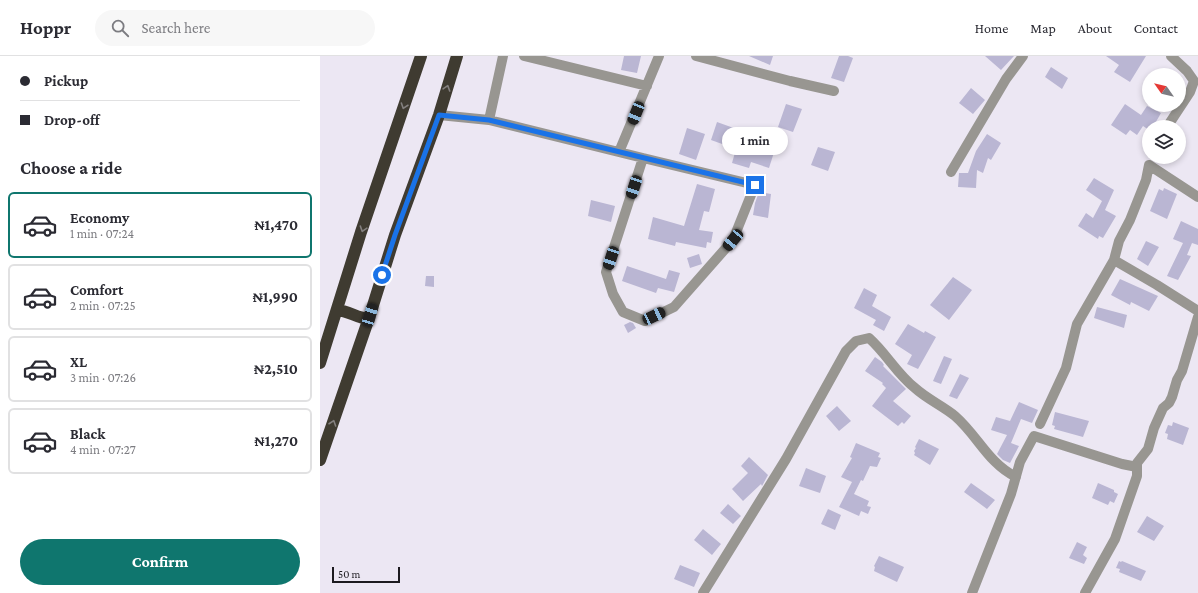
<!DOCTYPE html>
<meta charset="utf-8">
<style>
:root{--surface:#fff;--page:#f7f7f7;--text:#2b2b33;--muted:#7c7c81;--line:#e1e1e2;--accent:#0f766e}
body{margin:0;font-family:"Crimson Pro",serif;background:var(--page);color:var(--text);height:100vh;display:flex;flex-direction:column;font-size:15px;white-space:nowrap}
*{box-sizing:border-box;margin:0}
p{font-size:13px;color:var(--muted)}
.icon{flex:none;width:22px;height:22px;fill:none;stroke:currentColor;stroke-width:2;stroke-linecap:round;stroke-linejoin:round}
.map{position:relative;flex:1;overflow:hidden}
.panel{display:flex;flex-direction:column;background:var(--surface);width:320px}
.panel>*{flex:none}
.hud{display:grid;align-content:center;height:88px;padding:0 20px;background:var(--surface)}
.needle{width:26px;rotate:304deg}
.tools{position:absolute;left:822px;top:12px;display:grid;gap:8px}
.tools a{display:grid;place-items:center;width:44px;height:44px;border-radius:50%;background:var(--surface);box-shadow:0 2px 6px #0003;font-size:20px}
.scale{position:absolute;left:12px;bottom:10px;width:68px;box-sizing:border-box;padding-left:4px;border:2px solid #1c1a1f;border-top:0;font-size:11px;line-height:14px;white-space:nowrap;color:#1c1a1f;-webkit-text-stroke:3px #ece7f3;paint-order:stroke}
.end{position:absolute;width:18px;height:18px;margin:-9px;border:5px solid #1a73e8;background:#fff;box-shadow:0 0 0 2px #fff}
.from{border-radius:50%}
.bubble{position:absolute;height:28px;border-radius:14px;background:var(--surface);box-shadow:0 2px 6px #0003;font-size:13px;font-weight:700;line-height:28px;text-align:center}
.car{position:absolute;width:12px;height:24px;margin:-12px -6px;border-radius:5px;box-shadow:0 0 3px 1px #0007;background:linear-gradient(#222 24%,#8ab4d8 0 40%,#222 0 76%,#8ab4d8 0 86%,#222 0)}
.hud b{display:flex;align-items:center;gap:14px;height:38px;font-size:15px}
.hud b+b{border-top:1px solid var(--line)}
.hud i{width:10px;height:10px;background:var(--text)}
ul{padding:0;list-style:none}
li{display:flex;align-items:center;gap:12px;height:66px;margin:0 8px 6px;padding:0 12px;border:2px solid var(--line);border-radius:6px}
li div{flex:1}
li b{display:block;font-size:15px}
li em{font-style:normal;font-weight:700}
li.selected{border-color:var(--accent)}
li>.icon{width:36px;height:36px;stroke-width:1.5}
h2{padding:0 20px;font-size:18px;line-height:48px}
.cta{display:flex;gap:8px;margin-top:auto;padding:8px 20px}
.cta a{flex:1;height:46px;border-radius:24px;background:var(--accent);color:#fff;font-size:16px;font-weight:700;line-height:46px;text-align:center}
header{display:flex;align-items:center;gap:24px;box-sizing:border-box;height:56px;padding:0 20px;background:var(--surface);border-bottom:1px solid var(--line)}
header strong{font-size:19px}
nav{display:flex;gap:22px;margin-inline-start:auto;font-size:14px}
.search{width:280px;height:36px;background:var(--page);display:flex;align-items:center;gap:10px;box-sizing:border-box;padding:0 14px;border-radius:22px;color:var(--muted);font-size:15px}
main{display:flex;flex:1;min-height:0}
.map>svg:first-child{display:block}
.building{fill:#bab6d3}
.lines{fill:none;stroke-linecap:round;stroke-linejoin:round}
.minor{stroke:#989691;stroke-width:10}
.highway{stroke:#3f3b31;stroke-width:12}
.oneway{stroke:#84807f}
.route{stroke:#1a73e8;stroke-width:5}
</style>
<header>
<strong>Hoppr</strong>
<div class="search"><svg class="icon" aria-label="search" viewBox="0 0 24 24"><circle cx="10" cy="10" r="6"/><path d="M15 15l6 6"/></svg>Search here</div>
<nav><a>Home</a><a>Map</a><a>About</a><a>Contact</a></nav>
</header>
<main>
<section class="panel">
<div class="hud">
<b><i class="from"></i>Pickup</b>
<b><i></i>Drop-off</b>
</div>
<h2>Choose a ride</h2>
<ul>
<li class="selected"><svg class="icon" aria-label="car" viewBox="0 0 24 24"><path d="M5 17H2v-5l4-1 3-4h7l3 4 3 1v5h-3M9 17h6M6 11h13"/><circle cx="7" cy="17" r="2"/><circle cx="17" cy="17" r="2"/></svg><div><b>Economy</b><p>1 min · 07:24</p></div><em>₦1,470</em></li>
<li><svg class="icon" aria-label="car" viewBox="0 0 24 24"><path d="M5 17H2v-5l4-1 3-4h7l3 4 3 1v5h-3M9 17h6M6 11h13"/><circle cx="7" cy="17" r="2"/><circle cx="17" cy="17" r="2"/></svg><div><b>Comfort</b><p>2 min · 07:25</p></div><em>₦1,990</em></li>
<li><svg class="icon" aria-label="car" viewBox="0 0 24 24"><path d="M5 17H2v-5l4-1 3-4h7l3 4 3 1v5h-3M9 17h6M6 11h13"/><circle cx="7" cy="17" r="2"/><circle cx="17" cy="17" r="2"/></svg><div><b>XL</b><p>3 min · 07:26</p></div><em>₦2,510</em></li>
<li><svg class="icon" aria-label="car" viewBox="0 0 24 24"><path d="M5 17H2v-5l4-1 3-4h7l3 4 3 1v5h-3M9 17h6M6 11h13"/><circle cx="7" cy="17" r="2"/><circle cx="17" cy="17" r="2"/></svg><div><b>Black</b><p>4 min · 07:27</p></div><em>₦1,270</em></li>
</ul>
<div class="cta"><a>Confirm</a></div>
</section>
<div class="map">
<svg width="878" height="537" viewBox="0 0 878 537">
<rect width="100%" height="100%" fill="#ece7f3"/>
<path class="building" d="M304 0H321L317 17 301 14Z
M429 0H453L450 9Z
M519 0H528L533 2 524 26 511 22Z
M665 0H694L681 14Z
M786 0H826L810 26 794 16 799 9Z
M731 11 748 22 742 33 725 21Z
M651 32 665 44 653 58 639 47Z
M466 48 482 53 473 76 458 71Z
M805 48 821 59 827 50 841 57 833 71H829V74L823 70 817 79 810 74 806 79 791 69Z
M397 66 422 75 423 73 440 78 438 84 456 90 449 112 431 106 429 112 412 107 416 93 391 84Z
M367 72 385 78 376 104 359 98Z
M667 78 681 87 671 104 668 102 663 117 657 114 656 132 638 131 639 117H648L656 95Z
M498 91 515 96 508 115 491 109Z
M774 122 794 134 785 154 796 160 783 182 779 180 778 183 758 170 766 157 773 162 782 145 766 134Z
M377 128 395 133 389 156 384 155 379 174 393 176 391 187 387 186 386 192 356 186 355 190 328 183 333 161 364 170Z
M844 132 857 138 847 163 830 155 839 133 843 135Z
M439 136 451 138 448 162 433 159 435 147Z
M271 144 295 150 291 166 268 160Z
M861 165 878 173V189L872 187 867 199 871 200 858 224 847 220 863 187 853 183Z
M826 185 839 191 828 210 817 203Z
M379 198 382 208 370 212 367 202Z
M307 210 346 223 349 214 360 217 354 236 338 232 336 237 302 225Z
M106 220H114V231L105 230Z
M633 221 652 234 629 264 610 249Z
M800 223 838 240 829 255 811 246 810 249 791 239Z
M544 232 557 239 552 250 571 261 564 275 553 269 556 264 534 252Z
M777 251 807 259 804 272 774 262Z
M310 266 313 267 316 272 308 277 304 269Z
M588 268 604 277 605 275 616 281 598 313 587 308 592 299 575 288Z
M624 300 632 303 621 328 613 325Z
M555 301 562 306 564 309 563 310 586 333 573 345 591 360 584 368 582 366 578 370 552 350 566 332 562 328 563 327 545 315Z
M640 318 649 322 637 343 629 340Z
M699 346 718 354 712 367 701 363 691 387 699 390 690 407 683 404 677 398 687 379 671 374 676 361 690 365Z
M517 350 531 365 519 375 506 360Z
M735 356 769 365 763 381 734 373 735 370 732 369Z
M853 366 869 372 863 389 847 383 848 378 845 377 848 369 852 370Z
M599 383 619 393 610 409 594 399 595 397 594 395 596 392 595 391Z
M536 387 560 397 558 401 561 402 557 411 550 410 543 425 541 424 534 438 549 445 547 450 551 451 548 458 541 455 539 460 519 451 532 426 521 421 532 402 530 401Z
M429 401 448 419 442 430 441 428 423 445 412 433 428 417 421 410Z
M486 412 506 420 500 437 479 430Z
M651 427 675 444 667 453 644 436Z
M778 427 794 434V436L798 438 794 447 790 445 788 449 772 442Z
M408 448 421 460 413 468 400 457Z
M508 453 521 459 515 474 501 468Z
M827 460 844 470 834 485 817 476Z
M383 473 401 488 392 499 374 484Z
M757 486 767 491 763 499 767 502 764 508 749 502Z
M559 500 584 511 577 526 554 515 555 511 554 510Z
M799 505 801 506 802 505 826 515 821 525 799 516 800 513 796 512Z
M360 509 380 517 374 531 354 523Z"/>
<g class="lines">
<path class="minor" d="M204 0 327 30
M376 0 470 25 514 35
M119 59 169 64 183 0
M169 64 323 102 286 216 293 238 303 256 325 265 354 251 413 184 435 129 323 102
M847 71 870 36 874 25 867 15 851 0
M299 96 339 0
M631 116 686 23 703 0
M794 204 837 229 878 255
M720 368 746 312 757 268 794 204 799 185 810 164 826 124 829 109 878 141
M383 537 466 403 526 295 536 285 549 282C566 297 577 318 595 332 607 343 623 350 635 360 658 380 668 407 696 421
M652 537 691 438 700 406 714 380 802 408 817 411
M765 537 795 483 817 420V407L828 393 834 372 843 352 849 347 852 341 857 324 862 315 878 261"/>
<path class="highway" d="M17 254C29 255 37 262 49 263L50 259
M0 307 41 176 101 0
M0 404 50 259 75 179 119 59 137 0"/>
</g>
<defs><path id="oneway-chevron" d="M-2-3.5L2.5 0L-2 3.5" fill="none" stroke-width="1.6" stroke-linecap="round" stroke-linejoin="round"/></defs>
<g class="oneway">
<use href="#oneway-chevron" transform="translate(127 32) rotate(-72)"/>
<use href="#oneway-chevron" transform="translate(84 50) rotate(109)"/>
<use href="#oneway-chevron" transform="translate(43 173) rotate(108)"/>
<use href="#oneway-chevron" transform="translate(13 367) rotate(-71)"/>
</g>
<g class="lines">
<path class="route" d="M62 219 75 179 119 59 169 64 435 129"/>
</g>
</svg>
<div class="tools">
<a><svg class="needle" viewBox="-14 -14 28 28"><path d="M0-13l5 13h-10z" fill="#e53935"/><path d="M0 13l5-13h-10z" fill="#7c7c81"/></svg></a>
<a><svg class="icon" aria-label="layers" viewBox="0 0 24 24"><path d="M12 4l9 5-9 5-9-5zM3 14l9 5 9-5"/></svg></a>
</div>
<div class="scale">50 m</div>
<i class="end from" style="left:62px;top:219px"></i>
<i class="end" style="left:435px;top:129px"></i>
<div class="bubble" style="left:402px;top:71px;width:66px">1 min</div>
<i class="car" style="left:316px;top:57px;rotate:202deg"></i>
<i class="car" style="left:314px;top:131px;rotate:198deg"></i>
<i class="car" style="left:413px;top:184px;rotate:220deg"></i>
<i class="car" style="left:291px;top:202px;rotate:198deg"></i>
<i class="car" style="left:50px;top:259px;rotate:17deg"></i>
<i class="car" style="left:334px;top:260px;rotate:65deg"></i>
</div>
</main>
